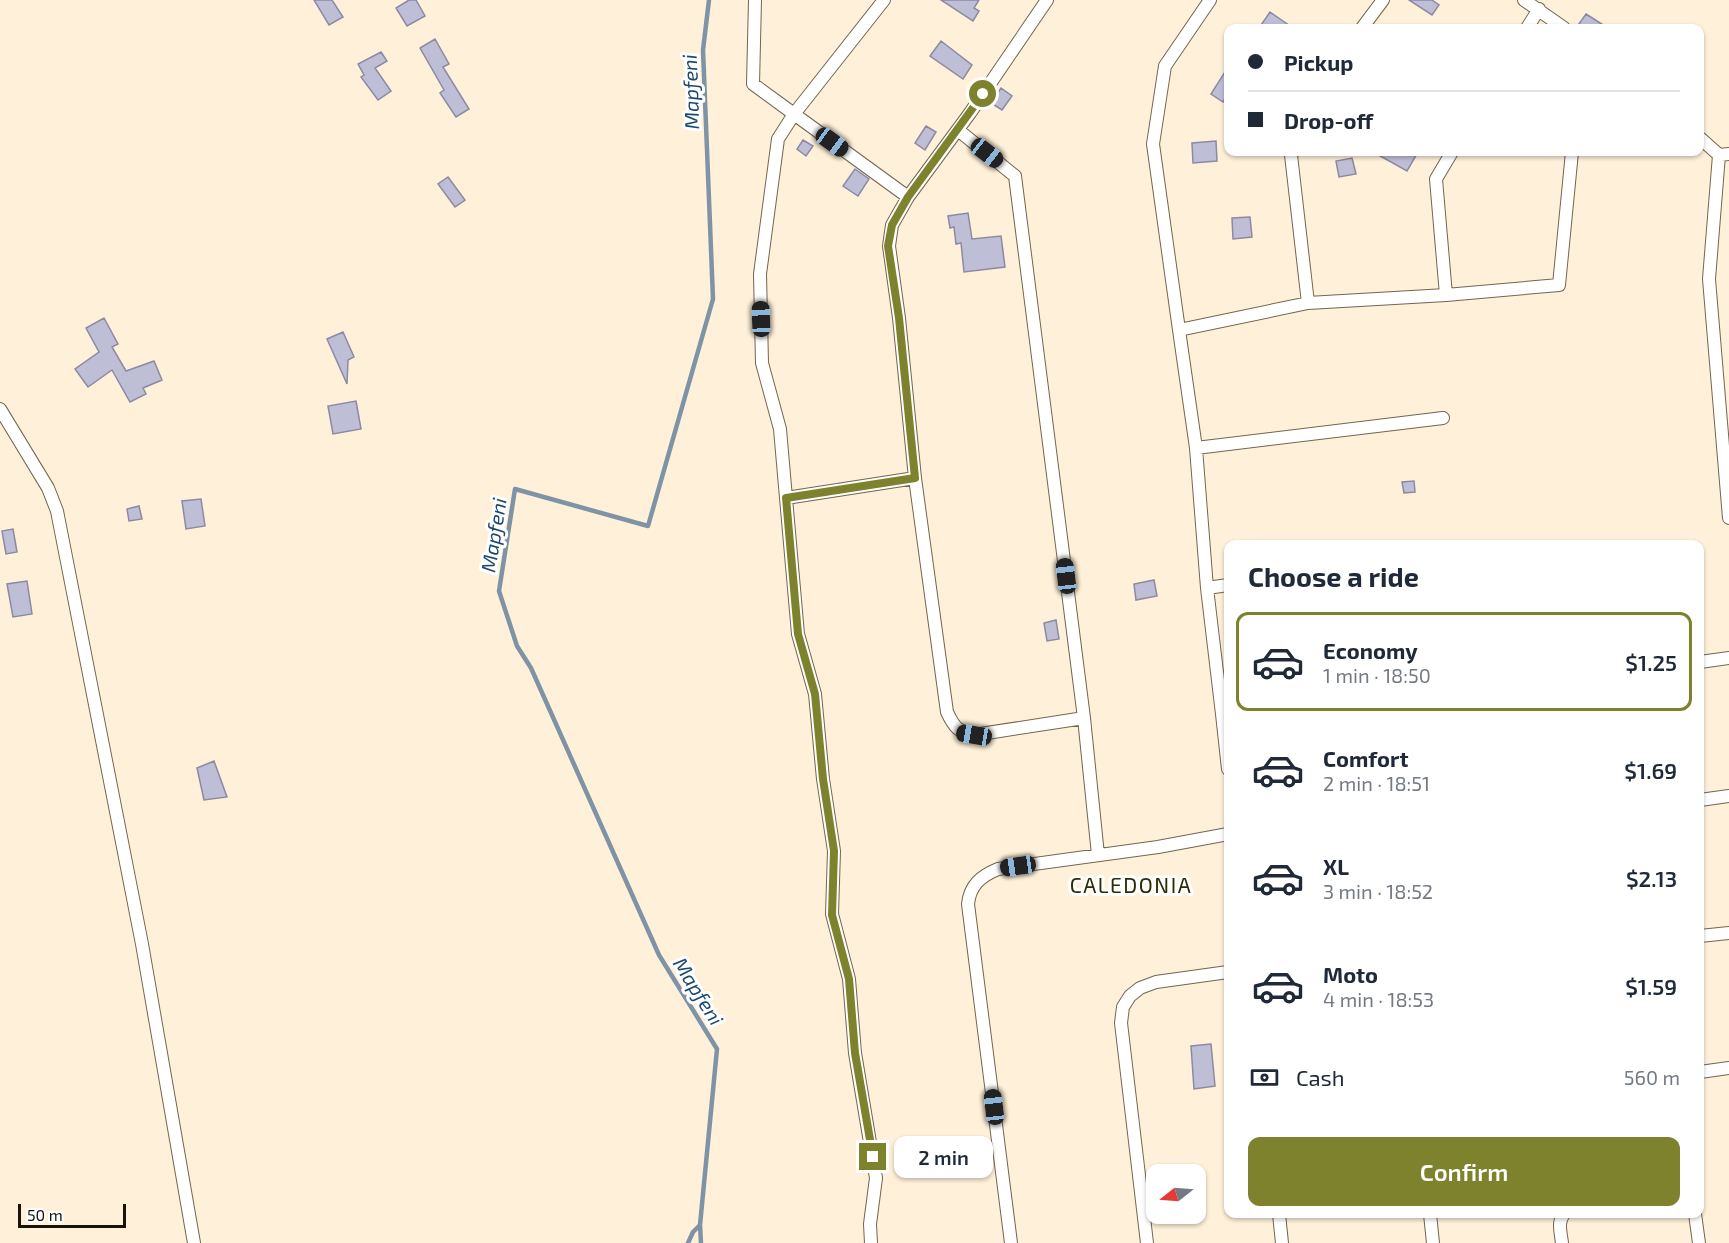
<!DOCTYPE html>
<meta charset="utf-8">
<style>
:root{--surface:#fff;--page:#f6f6f7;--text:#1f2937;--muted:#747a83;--line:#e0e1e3;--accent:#7e822d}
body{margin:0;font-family:"Exo 2",sans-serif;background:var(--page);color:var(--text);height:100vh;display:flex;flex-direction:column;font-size:22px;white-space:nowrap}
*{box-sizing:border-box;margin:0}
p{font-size:20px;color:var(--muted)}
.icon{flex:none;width:33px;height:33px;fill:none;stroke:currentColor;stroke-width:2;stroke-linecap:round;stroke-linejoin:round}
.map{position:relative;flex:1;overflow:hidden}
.side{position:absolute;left:1224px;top:540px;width:480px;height:678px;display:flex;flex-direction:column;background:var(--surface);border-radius:12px;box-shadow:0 2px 4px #0004}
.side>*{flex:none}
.guide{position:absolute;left:1224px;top:24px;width:480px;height:132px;border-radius:12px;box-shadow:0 2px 4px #0004;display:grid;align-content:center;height:132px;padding:0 24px;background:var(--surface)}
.needle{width:39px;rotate:253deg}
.controls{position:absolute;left:1146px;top:1164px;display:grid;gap:12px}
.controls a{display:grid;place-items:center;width:60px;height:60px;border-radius:12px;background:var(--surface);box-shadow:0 2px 4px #0004;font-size:30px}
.scale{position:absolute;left:18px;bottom:15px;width:108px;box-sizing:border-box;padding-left:6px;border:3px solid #17120a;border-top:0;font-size:16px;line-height:21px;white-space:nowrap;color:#17120a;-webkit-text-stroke:4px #fff;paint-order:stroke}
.end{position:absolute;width:27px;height:27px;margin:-14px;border:8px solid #7e822d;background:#fff;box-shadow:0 0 0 3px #fff}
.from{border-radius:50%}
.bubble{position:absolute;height:42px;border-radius:12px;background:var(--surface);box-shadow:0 2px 4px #0004;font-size:20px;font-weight:600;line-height:42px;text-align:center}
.car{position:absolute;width:18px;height:36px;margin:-18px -9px;border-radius:8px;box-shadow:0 0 4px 2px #0007;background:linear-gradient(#222 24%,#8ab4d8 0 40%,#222 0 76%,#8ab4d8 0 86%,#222 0)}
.guide b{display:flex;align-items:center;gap:21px;height:57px;font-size:22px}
.guide b+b{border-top:2px solid var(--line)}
.guide i{width:15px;height:15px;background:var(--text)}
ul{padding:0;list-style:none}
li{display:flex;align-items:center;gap:18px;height:99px;margin:0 12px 9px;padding:0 12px;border:3px solid transparent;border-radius:12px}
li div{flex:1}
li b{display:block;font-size:22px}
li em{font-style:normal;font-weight:600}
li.selected{border-color:var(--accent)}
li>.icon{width:54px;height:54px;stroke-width:1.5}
h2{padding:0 24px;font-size:27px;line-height:72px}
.pay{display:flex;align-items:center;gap:15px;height:66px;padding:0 24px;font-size:22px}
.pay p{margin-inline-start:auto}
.action{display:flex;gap:12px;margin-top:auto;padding:12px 24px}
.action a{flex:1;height:69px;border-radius:12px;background:var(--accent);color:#fff;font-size:24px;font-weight:600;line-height:69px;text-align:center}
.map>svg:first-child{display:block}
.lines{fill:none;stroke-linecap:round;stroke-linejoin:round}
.stream{stroke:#7f93a6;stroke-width:4.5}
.building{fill:#bfbed7;stroke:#8c8aa2;stroke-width:1.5}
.minor-casing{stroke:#726651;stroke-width:14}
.minor{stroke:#fff;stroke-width:12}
.route{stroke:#7e822d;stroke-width:8}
.labels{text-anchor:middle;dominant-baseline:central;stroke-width:6;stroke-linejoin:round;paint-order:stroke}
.water-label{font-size:20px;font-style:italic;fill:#1b4870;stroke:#fff}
.quarter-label{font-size:21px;letter-spacing:1.5px;fill:#2b2c02;stroke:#fff}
</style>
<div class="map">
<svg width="1729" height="1243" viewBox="0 0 1729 1243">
<rect width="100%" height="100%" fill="#fef0d9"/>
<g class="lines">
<path class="stream" d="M688 1243 693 1232 700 1225
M701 1243 700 1225 717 1049 659 955 531 668 517 646 499 591 515 489 648 526 713 299 703 50 709 0"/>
</g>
<path class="building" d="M314 0H332L343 17 329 25Z
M409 0H416L425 16 407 26 396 8Z
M941 0H979L974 8 979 11 973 21Z
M1409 0H1432L1439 5 1432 15Z
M1270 12 1293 28H1259Z
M1586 14 1608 28H1576Z
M435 39 449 64 443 67 469 109 456 117 440 93 444 90 420 48Z
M941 41 972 65 963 79 930 56Z
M381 52 387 61 375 68 391 91 378 100 361 77 364 75 358 64Z
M1228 67V94L1223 102 1211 94Z
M1001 88 1012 96 1002 110 991 103Z
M926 126 936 132 925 150 915 143Z
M803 140 813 146 806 156 797 149Z
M1216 141 1217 161 1193 163 1192 143Z
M1373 152H1418L1407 171Z
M1352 158 1356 174 1339 177 1336 161Z
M855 169 869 179 858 196 843 186Z
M448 177 465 200 455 207 438 184Z
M968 213 972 239 1001 236 1005 267 964 272 961 243 956 244 954 227 950 228 948 216Z
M1250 217 1252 237 1233 239 1232 218Z
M104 318 118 344 112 347 126 371 154 361 162 380 143 388 146 394 130 402 112 370 88 387 75 369 99 352 86 328Z
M343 332 354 357 348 360 347 384 327 339Z
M356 401 361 429 333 434 328 406Z
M1414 481 1415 492 1404 493 1402 482Z
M201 499 205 526 186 529 182 501Z
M139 506 142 519 129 521 127 509Z
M13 529 17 552 6 554 2 531Z
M1154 580 1157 596 1136 600 1134 584Z
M27 581 32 614 13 617 7 584Z
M1056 620 1059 639 1047 641 1044 623Z
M214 761 227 797 204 800 197 768Z
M1211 1044 1215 1086 1194 1089 1191 1046Z"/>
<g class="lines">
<defs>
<path id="minor" d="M755 0 753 84 794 114 778 139 760 274 762 363 780 429 786 498 915 478
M884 0 794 114 908 197
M1047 0 970 113 908 197 892 225 889 246 899 318 915 478 947 712C954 727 958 732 974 735L1084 718
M1524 0 1564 28
M1362 28 1383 0
M1527 28 1539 9
M958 130 1015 176 1084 718 1098 855
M1700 138 1719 155 1729 154
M1293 152 1291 155 1308 303
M1719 155 1709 279 1729 518
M1446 295 1436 179 1452 152
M1179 330 1153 144 1165 66 1210 0
M0 409 48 488 57 511 142 944 194 1243
M1196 448 1443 418
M786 498 798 634 815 694 823 779 834 851 832 914 849 979 855 1053 876 1178 870 1224 871 1243
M1207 588 1228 585
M1700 662 1729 658
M1222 714 1207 588 1196 448 1179 330 1308 303 1446 295 1559 285 1572 152
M1228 714H1222L1228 769
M1700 800 1729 796
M1700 936 1729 933
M1700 1072 1729 1068
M1279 1214 1282 1243
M1430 1214 1433 1243
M1695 1214 1699 1243
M1011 1243 968 904C970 885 981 876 998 869L1158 847 1228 834
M1147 1243 1121 1023 1123 1007 1130 996 1140 988 1156 982 1228 972
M1562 1243C1561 1233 1557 1222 1564 1214"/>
</defs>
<use href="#minor" class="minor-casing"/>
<use href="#minor" class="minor"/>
</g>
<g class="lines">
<path class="route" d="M873 1157 855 1053 849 979 832 915 834 851 823 779 815 694 798 634 786 498 915 478 899 318 888 246 892 225 908 197 983 94"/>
</g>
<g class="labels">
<g class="water-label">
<text transform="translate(690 92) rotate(-92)">Mapfeni</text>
<text transform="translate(493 535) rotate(-81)">Mapfeni</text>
<text transform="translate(699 991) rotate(58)">Mapfeni</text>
</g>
<g class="quarter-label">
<text x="1131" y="884">CALEDONIA</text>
</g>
</g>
</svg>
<div class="controls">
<a><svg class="needle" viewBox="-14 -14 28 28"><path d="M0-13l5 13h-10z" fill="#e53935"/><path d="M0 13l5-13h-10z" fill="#747a83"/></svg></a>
</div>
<div class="scale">50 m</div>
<i class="end from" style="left:983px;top:94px"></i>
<i class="end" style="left:873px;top:1157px"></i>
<div class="bubble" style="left:894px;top:1136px;width:99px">2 min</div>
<i class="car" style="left:832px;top:142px;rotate:126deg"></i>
<i class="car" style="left:987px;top:153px;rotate:128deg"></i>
<i class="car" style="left:761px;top:319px;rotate:358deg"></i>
<i class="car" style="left:1066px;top:576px;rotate:353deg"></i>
<i class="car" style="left:974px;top:735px;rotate:279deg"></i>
<i class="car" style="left:1018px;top:866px;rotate:262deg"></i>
<i class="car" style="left:994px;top:1107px;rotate:353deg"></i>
<div class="guide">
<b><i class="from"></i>Pickup</b>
<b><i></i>Drop-off</b>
</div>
<section class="side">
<h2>Choose a ride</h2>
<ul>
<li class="selected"><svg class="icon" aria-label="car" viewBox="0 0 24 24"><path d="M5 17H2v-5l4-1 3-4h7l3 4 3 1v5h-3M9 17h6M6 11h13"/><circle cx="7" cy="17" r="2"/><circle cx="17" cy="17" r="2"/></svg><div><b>Economy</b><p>1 min · 18:50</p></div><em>$1.25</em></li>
<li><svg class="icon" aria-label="car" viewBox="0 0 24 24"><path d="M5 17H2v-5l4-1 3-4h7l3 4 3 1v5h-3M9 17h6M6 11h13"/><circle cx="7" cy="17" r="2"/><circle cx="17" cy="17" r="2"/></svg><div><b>Comfort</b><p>2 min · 18:51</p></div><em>$1.69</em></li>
<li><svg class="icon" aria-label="car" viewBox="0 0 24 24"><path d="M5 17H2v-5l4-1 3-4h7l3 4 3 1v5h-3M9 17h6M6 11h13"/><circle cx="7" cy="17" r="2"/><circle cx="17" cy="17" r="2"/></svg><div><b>XL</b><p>3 min · 18:52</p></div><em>$2.13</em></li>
<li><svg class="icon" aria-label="car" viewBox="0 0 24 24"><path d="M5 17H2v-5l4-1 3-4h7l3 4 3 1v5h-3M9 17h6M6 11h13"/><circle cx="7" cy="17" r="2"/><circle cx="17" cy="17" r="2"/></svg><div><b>Moto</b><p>4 min · 18:53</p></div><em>$1.59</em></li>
</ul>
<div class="pay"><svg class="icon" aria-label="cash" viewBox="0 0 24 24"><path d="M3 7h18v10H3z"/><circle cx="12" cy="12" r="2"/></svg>Cash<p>560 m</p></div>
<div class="action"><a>Confirm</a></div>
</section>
</div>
